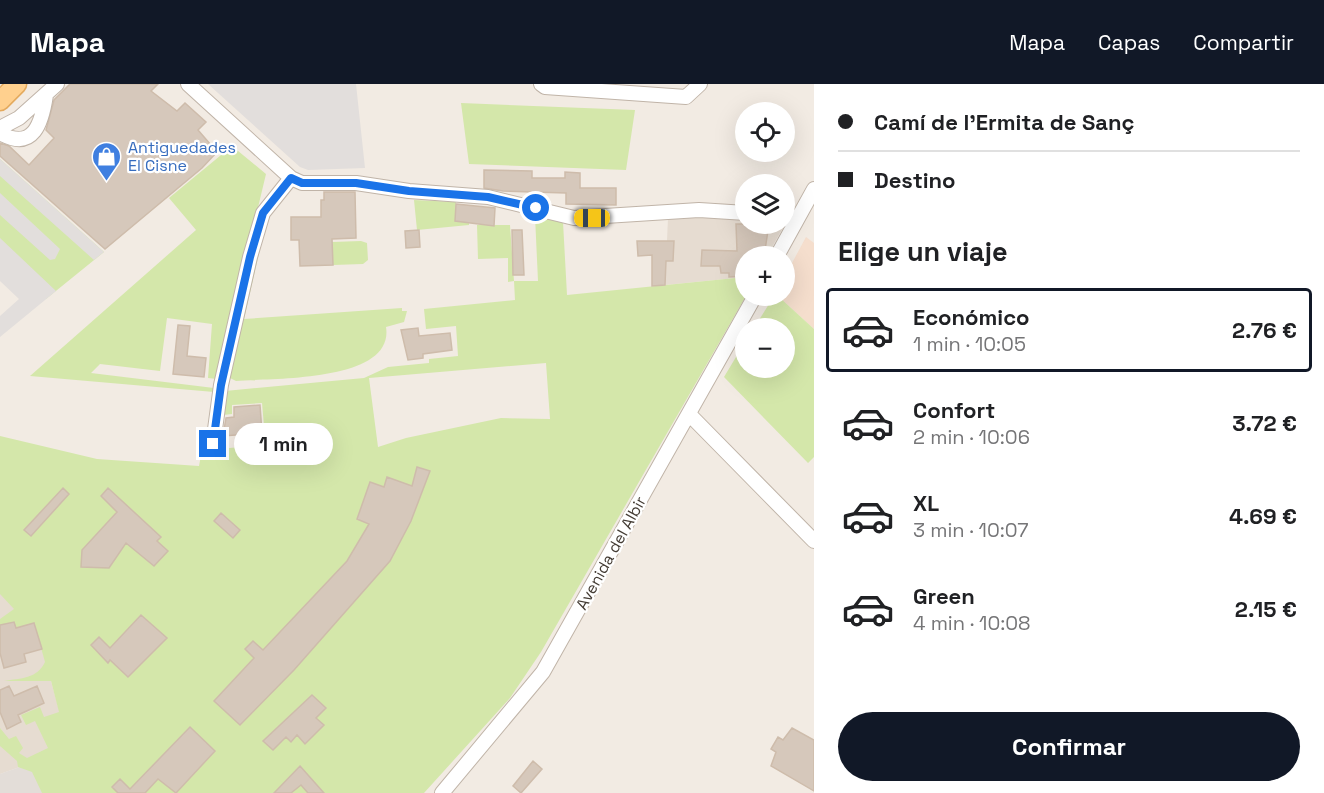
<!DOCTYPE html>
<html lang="es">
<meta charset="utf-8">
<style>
:root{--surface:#fff;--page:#f2f2f2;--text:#202124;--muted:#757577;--line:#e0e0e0;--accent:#111827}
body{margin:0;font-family:"Space Grotesk",sans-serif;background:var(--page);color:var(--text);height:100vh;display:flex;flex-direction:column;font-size:22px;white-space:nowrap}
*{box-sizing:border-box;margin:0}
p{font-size:20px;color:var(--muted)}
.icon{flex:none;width:33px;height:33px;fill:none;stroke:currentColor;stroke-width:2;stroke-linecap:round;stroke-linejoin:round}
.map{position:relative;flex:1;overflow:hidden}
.panel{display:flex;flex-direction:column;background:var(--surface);width:510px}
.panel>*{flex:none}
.hud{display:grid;align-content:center;height:132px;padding:0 24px;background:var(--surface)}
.controls{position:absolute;left:735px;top:18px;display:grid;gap:12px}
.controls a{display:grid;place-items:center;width:60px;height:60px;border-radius:50%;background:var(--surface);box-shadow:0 6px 24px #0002;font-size:30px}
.end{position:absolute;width:27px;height:27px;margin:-14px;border:8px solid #1a73e8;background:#fff;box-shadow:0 0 0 3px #fff}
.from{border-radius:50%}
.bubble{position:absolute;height:42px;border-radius:21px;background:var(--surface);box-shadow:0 6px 24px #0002;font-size:20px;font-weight:800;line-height:42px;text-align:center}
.car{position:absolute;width:18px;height:36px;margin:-18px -9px;border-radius:8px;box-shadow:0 0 4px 2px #0007;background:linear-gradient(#f5c518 24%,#345 0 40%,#f5c518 0 76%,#345 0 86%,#f5c518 0)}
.hud b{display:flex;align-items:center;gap:21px;height:57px;font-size:22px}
.hud b+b{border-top:2px solid var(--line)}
.hud i{width:15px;height:15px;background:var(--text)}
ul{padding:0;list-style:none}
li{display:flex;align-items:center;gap:18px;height:84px;margin:0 12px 9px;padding:0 12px;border:3px solid transparent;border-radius:6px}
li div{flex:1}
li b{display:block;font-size:22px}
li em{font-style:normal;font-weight:800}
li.active{border-color:var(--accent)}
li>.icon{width:54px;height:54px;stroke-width:1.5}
h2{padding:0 24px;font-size:27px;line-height:72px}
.primary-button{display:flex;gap:12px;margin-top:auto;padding:12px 24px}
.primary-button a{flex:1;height:69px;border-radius:36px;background:var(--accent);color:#fff;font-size:24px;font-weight:800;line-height:69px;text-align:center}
header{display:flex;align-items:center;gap:36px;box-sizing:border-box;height:84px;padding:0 30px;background:var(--accent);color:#fff}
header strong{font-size:28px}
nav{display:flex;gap:33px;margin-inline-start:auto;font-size:21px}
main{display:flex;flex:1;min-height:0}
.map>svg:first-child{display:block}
.residential{fill:#e6dcd1}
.commercial{fill:#f5decd}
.industrial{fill:#e3ddd8}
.green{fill:#d4e7aa;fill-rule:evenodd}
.parking{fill:#e2dedc}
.building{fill:#d6c8bb;stroke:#cebcab;stroke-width:1.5}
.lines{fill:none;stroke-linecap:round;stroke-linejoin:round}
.minor-casing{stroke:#c0b4a8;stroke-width:16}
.major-casing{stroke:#e4aa5e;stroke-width:21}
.minor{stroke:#fff;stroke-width:14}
.major{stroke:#ffd08e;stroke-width:18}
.route{stroke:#1a73e8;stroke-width:8}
.labels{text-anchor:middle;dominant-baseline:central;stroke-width:4.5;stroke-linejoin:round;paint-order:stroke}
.shop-label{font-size:16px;fill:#366cbe;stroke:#fff;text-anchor:start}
.street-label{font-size:16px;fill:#433b33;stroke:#fff}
</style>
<header>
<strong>Mapa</strong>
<nav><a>Mapa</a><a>Capas</a><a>Compartir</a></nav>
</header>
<main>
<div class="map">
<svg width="814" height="709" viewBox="0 0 814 709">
<rect width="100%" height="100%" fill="#f2ebe3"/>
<path class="residential" d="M703 132 745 135 746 140H785L767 172H746L745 193 665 201 668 134Z
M0 507 29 519 70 665 0 690Z"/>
<path class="commercial" d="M806 153 814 159V245L778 212H784L785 192Z"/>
<path class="industrial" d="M70 665 83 709H0V690Z"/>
<path class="green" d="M461 19 635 26 626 86 469 80Z
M232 62 266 90 217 295 208 294 212 240 167 234 160 287 100 280 91 289 214 304V308L30 292 196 146 169 114Z
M0 75 104 168 46 215 0 172Z
M414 116 456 118 455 137 469 138V141L417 146Z
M535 132 563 138 567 211 745 193 746 212 541 568 510 614 424 709H42L32 688 18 683 17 677 0 662V644L9 655 16 652 23 664 19 669 27 674 48 664 35 637 26 641 21 631 40 623 44 633 59 628 51 597H4C21 594 37 595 45 578L34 539 16 544 14 538 0 541V535L14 525 0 510V352L97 375 199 382 202 366 283 360 282 353H265L262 319 232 321V330L223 331 225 307 364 294 388 283 429 279V275L458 272 456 242 426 245 424 225 515 216 514 197 508 198V174L478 175 477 141H510L514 197H538ZM546 279 550 335 501 334 406 354 378 363 369 294Z
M361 157 367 159 368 176 363 180 333 181 332 158Z
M257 164 260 165 244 235 402 224V227H407L404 238 386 243C395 299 270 294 236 297L228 293Z
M774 212H778L814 245V373L808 379 724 293 745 258 746 284H784V244H754Z"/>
<path class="parking" d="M208 0H356L365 84 308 86 300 83Z
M0 75 104 168 94 176 0 92Z
M0 109 60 165 55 175 50 176 0 131Z
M0 154 56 207 0 253V232L19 215 0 197Z"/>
<path class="building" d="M70 0H158L151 7 177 27 185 19 206 38 198 46 217 68 202 84 105 165 0 72V59L9 62 29 81 54 54 46 46 54 16Z
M484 86 532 87V94H565V88L580 89V104H616V121L566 120V109L503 107 484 104Z
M324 108H355L356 154 332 155 333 181 300 182 299 156H291V133H321V116H324Z
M456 120 495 124 494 142 455 137Z
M736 140H769L765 166H753V172H746V192L729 193V189H721L720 182H701L702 166 737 167Z
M419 146 420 163 406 164 405 147Z
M512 146H522L524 191H513Z
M637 157H674L673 177H666L665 201 652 202V171L638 172Z
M178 241 190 242 187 272 206 274 204 293 173 290Z
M418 244 419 252 450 249 452 266 423 270V274L408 276 401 246Z
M260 321 262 349 223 352 226 334 234 333V323Z
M417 383 430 387 411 437 390 477 294 586 240 641 214 617 254 574 245 565 253 557 263 566 347 477 369 440 357 435 370 398 384 403 387 393 412 402Z
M63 404 69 410 31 452 24 446Z
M108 404 161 453 157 457 168 467 154 482 126 459 109 484 81 483 82 466 117 428 101 412Z
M221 429 240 446 233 454 214 437Z
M141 531 167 554 128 593 110 576 108 579 91 561 99 553 110 564Z
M14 538 16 544 34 539 42 565 24 570 26 578 4 584 0 569V541Z
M9 602 14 612 37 602 44 619 18 631 21 638 7 645 0 628V606Z
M312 611 326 624 316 634 324 641 305 660 297 651 291 658 286 653 273 666 263 657Z
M190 643 215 667 176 709 158 695 145 709H118L112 703 120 695 130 705Z
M792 644 814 656V707L771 682 776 668 771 665 778 653 783 656Z
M533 677 542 685 521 709 513 702Z
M300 682 324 709H308L301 701 291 709H274Z"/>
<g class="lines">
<defs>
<path id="minor" d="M188 0 291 94 302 99H356L409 107 488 113 574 134 699 126 746 129
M541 0 545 3 686 13 700 0
M0 44 19 34 57 0
M0 49C34 68 42 38 46 11
M777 172 814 105
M689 330 814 457
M213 360 221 301 250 173 263 129 291 94
M442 709 543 588 755 212"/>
<path id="major" d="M0 17 17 0"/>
</defs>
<use href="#minor" class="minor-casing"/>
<use href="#major" class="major-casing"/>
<use href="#minor" class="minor"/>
<use href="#major" class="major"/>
</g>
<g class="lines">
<path class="route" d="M213 360 221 301 250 173 263 129 291 94 302 99H356L409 107 488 113 536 124"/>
</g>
<defs>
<symbol id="shop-pin" viewBox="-11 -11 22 30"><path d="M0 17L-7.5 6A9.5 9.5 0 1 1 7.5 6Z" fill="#3f7fe0" stroke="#fff"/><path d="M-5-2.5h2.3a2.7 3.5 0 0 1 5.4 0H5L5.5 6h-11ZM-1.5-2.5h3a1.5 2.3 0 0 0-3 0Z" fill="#fff"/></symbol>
</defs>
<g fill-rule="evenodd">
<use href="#shop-pin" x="90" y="56" width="33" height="45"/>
</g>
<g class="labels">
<g class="shop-label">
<text x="128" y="63">Antiguedades<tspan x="128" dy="18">El Cisne</tspan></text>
</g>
<g class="street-label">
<text transform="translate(611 469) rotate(-61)">Avenida del Albir</text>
</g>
</g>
</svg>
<div class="controls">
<a><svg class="icon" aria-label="locate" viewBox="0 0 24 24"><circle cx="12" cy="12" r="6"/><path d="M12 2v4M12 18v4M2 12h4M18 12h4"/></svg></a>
<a><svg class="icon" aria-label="layers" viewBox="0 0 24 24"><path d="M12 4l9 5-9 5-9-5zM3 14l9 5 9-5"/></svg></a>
<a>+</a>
<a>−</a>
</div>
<i class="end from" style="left:536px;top:124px"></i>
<i class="end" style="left:213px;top:360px"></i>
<div class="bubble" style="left:234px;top:339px;width:99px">1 min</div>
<i class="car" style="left:592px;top:134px;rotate:270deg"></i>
</div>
<section class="panel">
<div class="hud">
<b><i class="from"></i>Camí de l'Ermita de Sanç</b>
<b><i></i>Destino</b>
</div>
<h2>Elige un viaje</h2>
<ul>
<li class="active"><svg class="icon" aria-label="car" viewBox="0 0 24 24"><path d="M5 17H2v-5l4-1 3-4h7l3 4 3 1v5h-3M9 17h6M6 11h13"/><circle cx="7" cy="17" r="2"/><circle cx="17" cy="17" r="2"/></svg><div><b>Económico</b><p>1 min · 10:05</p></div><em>2.76 €</em></li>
<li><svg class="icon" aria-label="car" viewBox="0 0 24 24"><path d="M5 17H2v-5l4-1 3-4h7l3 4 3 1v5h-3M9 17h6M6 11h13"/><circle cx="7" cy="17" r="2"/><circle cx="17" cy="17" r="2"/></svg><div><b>Confort</b><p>2 min · 10:06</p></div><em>3.72 €</em></li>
<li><svg class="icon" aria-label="car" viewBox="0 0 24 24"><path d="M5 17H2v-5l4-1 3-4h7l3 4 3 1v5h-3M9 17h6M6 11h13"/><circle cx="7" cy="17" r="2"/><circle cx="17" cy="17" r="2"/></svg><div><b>XL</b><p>3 min · 10:07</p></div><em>4.69 €</em></li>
<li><svg class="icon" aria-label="car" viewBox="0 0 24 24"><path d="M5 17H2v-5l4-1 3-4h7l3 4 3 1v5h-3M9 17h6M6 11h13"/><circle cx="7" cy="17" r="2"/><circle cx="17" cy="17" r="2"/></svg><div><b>Green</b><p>4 min · 10:08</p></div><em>2.15 €</em></li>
</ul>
<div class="primary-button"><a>Confirmar</a></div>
</section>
</main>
